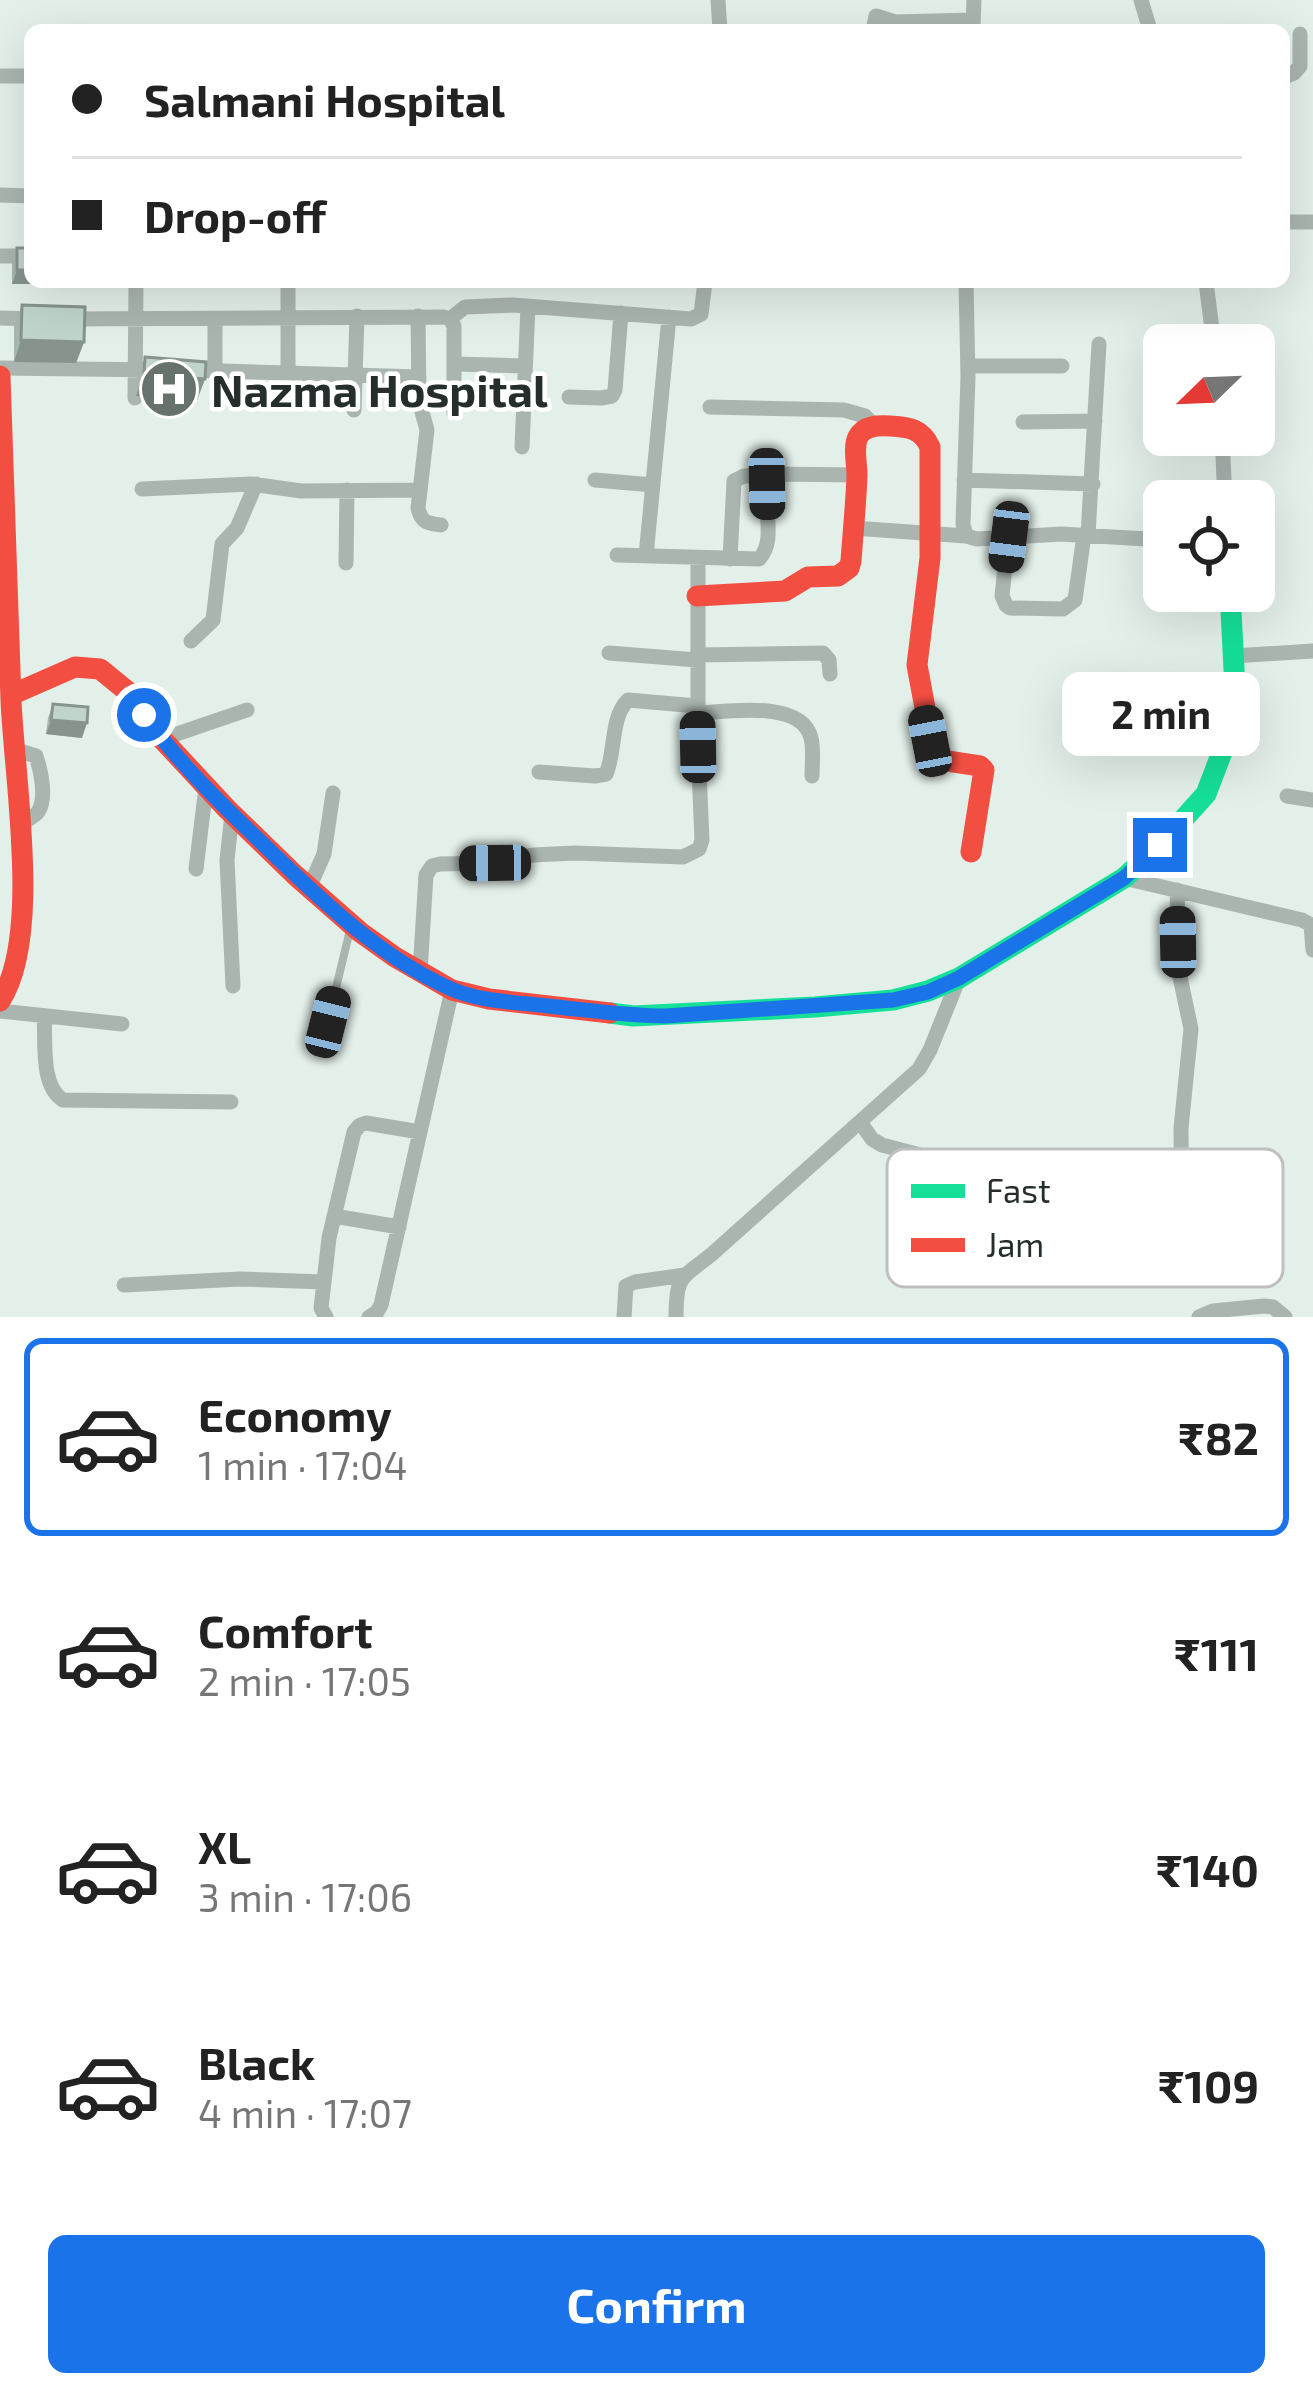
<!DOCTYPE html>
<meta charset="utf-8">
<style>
:root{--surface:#fff;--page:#f6f6f6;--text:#222;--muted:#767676;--line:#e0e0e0;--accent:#1a73e8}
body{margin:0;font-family:"Exo 2",sans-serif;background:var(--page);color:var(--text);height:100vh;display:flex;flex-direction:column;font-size:45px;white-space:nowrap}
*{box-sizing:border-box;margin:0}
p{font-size:39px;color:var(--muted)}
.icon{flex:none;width:66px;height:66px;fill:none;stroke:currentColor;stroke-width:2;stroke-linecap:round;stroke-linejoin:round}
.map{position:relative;height:1317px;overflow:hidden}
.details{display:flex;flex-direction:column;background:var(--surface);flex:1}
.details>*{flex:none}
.banner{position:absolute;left:24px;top:24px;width:1266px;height:264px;border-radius:18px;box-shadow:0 12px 48px #0002;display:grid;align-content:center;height:264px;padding:0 48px;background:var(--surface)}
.needle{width:78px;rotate:247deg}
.controls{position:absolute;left:1143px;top:324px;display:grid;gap:24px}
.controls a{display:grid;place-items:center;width:132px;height:132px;border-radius:18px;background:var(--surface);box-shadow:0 12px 48px #0002;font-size:60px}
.end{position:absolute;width:54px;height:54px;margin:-27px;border:15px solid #1a73e8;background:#fff;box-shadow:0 0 0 6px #fff}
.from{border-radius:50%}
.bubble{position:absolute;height:84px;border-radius:18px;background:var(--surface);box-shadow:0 12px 48px #0002;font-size:39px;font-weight:700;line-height:84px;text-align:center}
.car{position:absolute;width:36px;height:72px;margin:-36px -18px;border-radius:15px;box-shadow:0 0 9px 3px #0007;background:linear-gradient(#222 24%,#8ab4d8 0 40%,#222 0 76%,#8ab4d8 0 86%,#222 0)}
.banner b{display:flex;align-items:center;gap:42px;height:114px;font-size:45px}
.banner b+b{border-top:3px solid var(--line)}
.banner i{width:30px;height:30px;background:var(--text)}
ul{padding:21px 0 0;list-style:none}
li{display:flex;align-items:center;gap:36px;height:198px;margin:0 24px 18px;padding:0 24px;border:6px solid transparent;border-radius:18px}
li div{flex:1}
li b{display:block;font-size:45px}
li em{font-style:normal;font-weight:700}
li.current{border-color:var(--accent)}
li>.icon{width:108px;height:108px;stroke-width:1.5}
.cta{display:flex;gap:24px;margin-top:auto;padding:24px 48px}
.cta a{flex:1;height:138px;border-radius:18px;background:var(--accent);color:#fff;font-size:48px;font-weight:700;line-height:138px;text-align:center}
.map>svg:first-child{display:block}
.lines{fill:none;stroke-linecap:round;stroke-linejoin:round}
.lane{stroke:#abb5b0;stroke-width:8}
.street{stroke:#abb5b0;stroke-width:15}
.fast{stroke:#16e098;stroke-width:21}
.jam{stroke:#f24e42;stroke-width:21}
.wall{fill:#a5b6ae}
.shaded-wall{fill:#86948d}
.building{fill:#c0d4ca;stroke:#86948d;stroke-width:3}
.route{stroke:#1a73e8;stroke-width:15}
.labels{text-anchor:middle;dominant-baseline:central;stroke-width:9;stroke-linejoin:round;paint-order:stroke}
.poi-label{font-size:45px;font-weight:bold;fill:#252e2a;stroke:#fff;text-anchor:start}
.key{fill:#fff;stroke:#bec0bf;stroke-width:3}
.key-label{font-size:33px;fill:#252e2a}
</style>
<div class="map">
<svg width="1313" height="1317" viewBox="0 0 1313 1317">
<rect width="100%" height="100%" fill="#e3efe9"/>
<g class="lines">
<path class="lane" d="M328 1021 350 930"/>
<path class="street" d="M718 0 720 30
M1141 0 1150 30
M973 27 974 0
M873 30 876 16 895 22 973 20
M0 76H30
M1284 77 1294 73 1300 66V34
M0 195 30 196
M1284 222H1313
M0 256H30
M288 282V372
M966 282 968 377 963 524 966 536 977 539 1061 534 1164 540
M1206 282 1214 345
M418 316 419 401 427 430 418 508C421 523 428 523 441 525
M0 318 33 319
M69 319 444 317 450 319 454 326V413
M215 319V371
M450 319 465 307 513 305 691 319 701 314 705 282
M454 364 524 366
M968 366H1062
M0 368 158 370
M188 370 419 377
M569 397 601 398 612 396 615 390 621 313
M135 398 136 282
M710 407 844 410 865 416 874 425
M354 410 357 316
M1023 422 1095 421
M1222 435 1225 501
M522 447 528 306
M595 480 653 485
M964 480 1093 484
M142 489 251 484 301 491 420 490
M853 528 966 536
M1088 535 1099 344
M1008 537 1002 596 1006 605 1010 608 1063 609 1075 600 1084 535
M617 555 759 559C780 537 756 498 774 474L857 475
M646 556 669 317
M730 559 734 481 744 476 774 474
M346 563 347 490
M191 641 213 620 222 544 237 528 256 484
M609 653 697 660
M697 655 823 653 829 660 830 674
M1233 656 1313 651
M697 713C727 712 802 699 811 738 814 749 812 764 812 776
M162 739 247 710
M13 749 36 756C41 771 47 798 38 812 35 816 24 822 19 825
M539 772 595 776 606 774C616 751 610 718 628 700L697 706
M1287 796 1313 800
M232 814 227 860 233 986
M196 869 206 787
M1124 878 1302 920 1313 926
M309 888 324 854 333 793
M1177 890 1180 977 1191 1029 1181 1128 1182 1234
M1311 925 1313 950
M420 972 426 875 432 866 440 864 495 863 533 855 575 853 683 857 699 849 702 840 698 747V558
M0 1011 122 1024
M44 1016C46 1041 40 1086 63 1100L231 1102
M860 1122 872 1139 882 1145 977 1170C993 1187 987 1212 999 1231L1057 1245
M334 1216 399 1227
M124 1285 240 1279 324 1282
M326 1317 321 1308 329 1238 354 1132 360 1125 366 1123 420 1132
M369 1317 377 1312 381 1305 452 990
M624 1317 626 1286 635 1282 685 1275
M676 1317C676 1275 681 1279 712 1254L919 1069 930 1050 959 978
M1199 1317 1213 1311 1264 1306 1273 1307 1285 1317"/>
<path class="fast" d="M610 1013 633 1016 815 1007 893 1000 928 991 959 978 1124 878 1160 845 1206 794 1229 734 1235 689 1230 591"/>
<path class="jam" d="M0 376C4 484 7 592 11 700 14 778 42 937 0 1001
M697 596 785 591 808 577 838 576 849 568 851 561C853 532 856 504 857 475 857 464 853 447 858 437 864 425 879 425 891 426 909 427 922 429 930 447V558L917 665 933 751 941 760 980 766 984 770 971 852
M11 695 75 667 100 669 127 691 162 739 227 809 295 875 360 932 395 957 452 990 489 999 610 1013"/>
</g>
<path class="wall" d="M17 248 48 284H12V262Z
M22 305 84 342 76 363 14 362V326Z
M145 357 205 379 197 400 136 396 137 378Z
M53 704 82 738 46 734 48 718Z"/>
<path class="shaded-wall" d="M17 270H30V282H48V284H12Z
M21 340 84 342 76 363 14 362Z
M144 374 205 379 197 400 136 396Z
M51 720 87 723 82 738 46 734Z"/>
<path class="building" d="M17 248H30V270H17Z
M22 305 85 307 84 342 21 340Z
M145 357 206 362 205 379 144 374Z
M53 704 88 707 87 723 51 720Z"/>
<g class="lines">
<path class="route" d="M144 715C178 762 220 803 262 843 318 897 378 956 449 988 479 1002 516 1002 548 1006 587 1010 627 1016 666 1016L893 1000 928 992 959 978 1124 878 1160 845"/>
</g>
<defs>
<symbol id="hospital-disc" viewBox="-11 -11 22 22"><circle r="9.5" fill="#68726d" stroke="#fff"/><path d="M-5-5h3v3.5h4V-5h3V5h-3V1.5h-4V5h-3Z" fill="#fff"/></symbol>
</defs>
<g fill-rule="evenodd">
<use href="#hospital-disc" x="136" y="356" width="66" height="66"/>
</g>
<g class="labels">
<g class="poi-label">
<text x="211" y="389">Nazma Hospital</text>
</g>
</g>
<rect x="887" y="1149" width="396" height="138" rx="18" class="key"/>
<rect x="911" y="1184" width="54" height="14" fill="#16e098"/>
<rect x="911" y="1238" width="54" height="14" fill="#f24e42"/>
<g class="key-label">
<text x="986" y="1203">Fast</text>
<text x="986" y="1257">Jam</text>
</g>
</svg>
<div class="controls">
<a><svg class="needle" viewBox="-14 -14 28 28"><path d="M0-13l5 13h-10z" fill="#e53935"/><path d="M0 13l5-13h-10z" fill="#767676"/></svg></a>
<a><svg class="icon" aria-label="locate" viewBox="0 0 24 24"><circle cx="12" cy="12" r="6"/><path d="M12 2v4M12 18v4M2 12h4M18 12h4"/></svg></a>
</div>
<i class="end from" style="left:144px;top:715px"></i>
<i class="end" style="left:1160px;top:845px"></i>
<div class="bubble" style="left:1062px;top:672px;width:198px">2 min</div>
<i class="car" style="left:767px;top:484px;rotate:179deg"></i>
<i class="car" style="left:1009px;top:537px;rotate:187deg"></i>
<i class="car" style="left:930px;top:741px;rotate:349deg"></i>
<i class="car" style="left:698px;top:747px;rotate:359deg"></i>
<i class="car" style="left:495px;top:863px;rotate:269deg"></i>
<i class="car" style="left:1178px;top:942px;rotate:359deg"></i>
<i class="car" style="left:328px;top:1022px;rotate:14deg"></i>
<div class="banner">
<b><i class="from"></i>Salmani Hospital</b>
<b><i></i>Drop-off</b>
</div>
</div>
<section class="details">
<ul>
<li class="current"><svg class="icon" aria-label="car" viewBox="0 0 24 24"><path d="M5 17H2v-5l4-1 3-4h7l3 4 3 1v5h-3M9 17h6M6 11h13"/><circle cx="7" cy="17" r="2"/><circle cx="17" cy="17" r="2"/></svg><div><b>Economy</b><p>1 min · 17:04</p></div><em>₹82</em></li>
<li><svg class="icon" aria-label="car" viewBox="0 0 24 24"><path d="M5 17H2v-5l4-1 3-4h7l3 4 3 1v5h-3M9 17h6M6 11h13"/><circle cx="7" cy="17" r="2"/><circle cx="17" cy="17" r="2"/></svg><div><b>Comfort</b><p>2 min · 17:05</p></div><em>₹111</em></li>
<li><svg class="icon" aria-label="car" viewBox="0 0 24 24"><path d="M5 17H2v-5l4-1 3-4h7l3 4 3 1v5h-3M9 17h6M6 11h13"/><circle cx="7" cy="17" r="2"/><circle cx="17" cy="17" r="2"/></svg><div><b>XL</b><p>3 min · 17:06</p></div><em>₹140</em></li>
<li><svg class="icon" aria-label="car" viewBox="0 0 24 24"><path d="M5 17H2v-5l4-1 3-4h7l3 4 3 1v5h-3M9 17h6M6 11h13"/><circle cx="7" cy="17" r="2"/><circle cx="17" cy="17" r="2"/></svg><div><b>Black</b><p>4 min · 17:07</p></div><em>₹109</em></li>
</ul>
<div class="cta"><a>Confirm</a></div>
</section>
